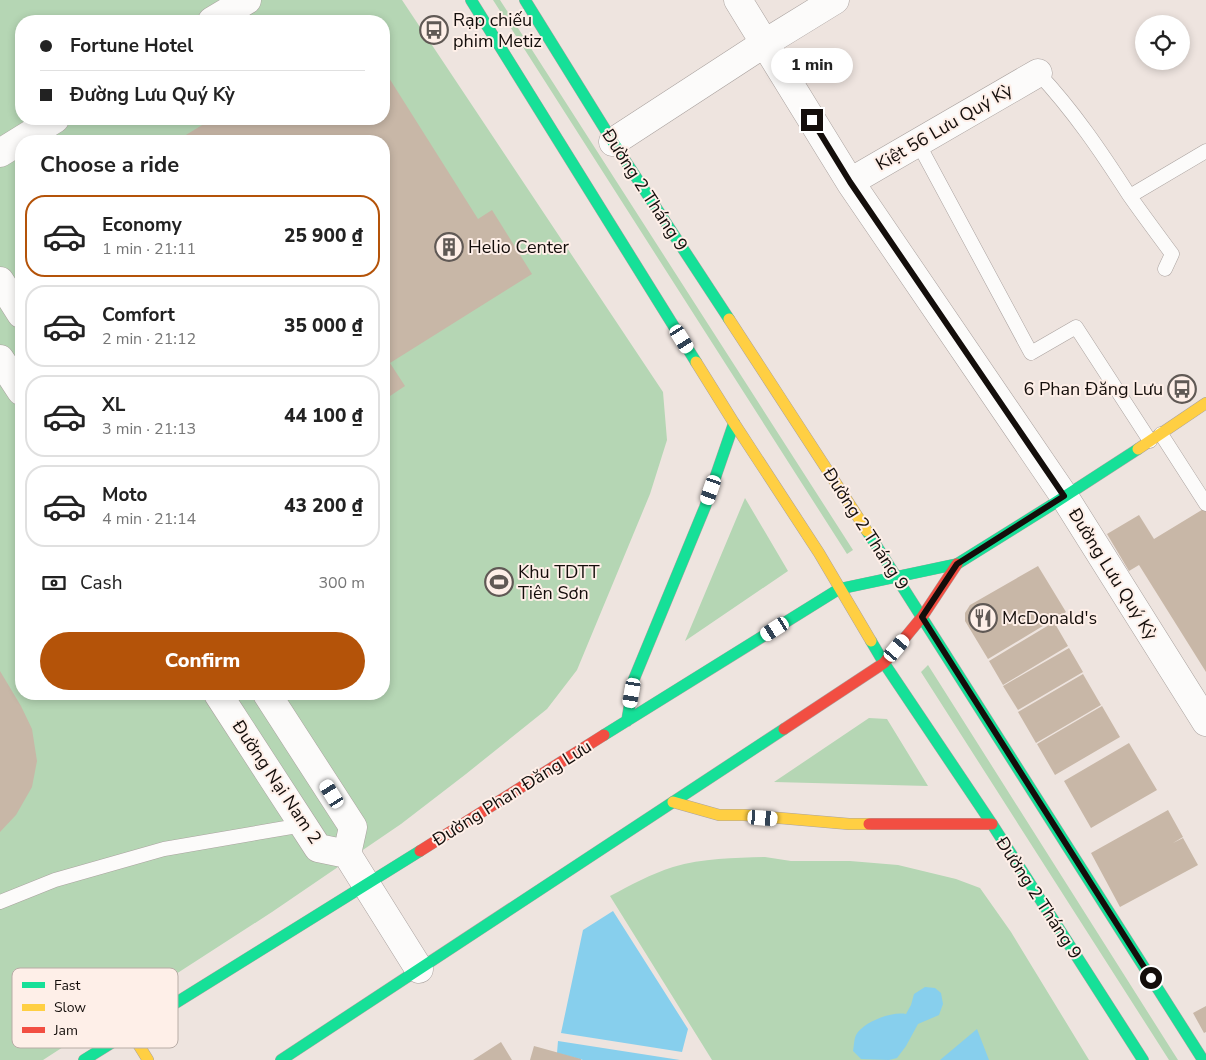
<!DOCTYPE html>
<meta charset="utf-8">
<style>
:root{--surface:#fff;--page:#f6f6f6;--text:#222;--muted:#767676;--line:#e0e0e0;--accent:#b45309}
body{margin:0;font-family:"Nunito Sans",sans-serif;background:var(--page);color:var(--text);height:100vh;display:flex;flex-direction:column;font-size:19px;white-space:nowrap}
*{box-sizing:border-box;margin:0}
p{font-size:16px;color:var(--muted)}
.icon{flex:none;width:28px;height:28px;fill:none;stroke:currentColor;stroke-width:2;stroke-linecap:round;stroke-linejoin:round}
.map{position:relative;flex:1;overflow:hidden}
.drawer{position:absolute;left:15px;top:135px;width:375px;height:565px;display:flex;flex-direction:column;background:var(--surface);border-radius:20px;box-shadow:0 2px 8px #0003}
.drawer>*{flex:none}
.banner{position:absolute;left:15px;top:15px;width:375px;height:110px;border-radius:20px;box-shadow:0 2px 8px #0003;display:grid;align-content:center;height:110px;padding:0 25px;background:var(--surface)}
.tools{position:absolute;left:1135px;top:15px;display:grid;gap:10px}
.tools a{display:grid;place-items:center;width:55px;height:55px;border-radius:50%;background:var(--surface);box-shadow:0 2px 8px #0003;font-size:25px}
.end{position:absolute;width:22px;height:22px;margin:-11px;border:6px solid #140e0b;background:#fff;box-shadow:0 0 0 2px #fff}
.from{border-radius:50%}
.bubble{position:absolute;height:35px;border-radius:18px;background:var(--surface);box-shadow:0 2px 8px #0003;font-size:16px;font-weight:800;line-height:35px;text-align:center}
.car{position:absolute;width:15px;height:30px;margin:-15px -8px;border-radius:6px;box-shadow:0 0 4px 1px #0007;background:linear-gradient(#fff 24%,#345 0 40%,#fff 0 76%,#345 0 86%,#fff 0)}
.banner b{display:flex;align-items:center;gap:18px;height:48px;font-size:19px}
.banner b+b{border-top:1px solid var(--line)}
.banner i{width:12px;height:12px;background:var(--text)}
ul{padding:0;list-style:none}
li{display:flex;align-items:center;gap:15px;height:82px;margin:0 10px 8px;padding:0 15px;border:2px solid var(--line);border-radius:20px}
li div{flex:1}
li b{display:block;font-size:19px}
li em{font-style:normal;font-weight:800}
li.current{border-color:var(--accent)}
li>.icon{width:45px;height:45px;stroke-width:1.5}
h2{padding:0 25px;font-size:22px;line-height:60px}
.pay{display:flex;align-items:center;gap:12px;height:55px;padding:0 25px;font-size:19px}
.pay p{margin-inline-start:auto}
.cta{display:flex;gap:10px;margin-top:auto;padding:10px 25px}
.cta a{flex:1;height:58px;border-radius:30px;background:var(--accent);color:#fff;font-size:20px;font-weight:800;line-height:58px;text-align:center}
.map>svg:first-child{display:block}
.green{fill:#b5d6b4;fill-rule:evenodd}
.water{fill:#87cfed}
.building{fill:#c8b7a7}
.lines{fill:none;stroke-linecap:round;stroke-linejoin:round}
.lane-casing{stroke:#aaa29f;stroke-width:15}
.street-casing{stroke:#aaa29f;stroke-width:29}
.fast-casing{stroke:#aaa29f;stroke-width:12}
.slow-casing{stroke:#aaa29f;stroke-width:12}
.jam-casing{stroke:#aaa29f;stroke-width:12}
.lane{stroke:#fcfbfa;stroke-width:14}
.street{stroke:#fcfbfa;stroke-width:28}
.fast{stroke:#16e098;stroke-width:11}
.slow{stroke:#ffcf43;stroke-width:11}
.jam{stroke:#f24e42;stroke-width:11}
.route{stroke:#140e0b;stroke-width:6}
.labels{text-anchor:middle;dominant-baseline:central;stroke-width:4;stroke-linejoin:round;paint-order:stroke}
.poi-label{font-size:18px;fill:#140e0b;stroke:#feefe8;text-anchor:start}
.street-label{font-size:18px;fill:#140e0b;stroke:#feefe8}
.key{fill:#feefe8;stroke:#b8aca6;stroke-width:1}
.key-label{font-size:14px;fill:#140e0b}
</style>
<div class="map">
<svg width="1206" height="1060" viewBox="0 0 1206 1060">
<rect width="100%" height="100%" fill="#eee4df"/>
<path class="green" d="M0 0H402L663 392 667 440 650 494 577 670 547 709 466 774 401 824 272 912 43 1060H0ZM21 21H384V119H21ZM21 141H384V694H21Z
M493 0H500L853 550 847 554Z
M745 498 788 571 685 641Z
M928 665 1178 1060H1169L921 672Z
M869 718 887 719 928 786 774 782Z
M765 857 791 861H850L898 865 956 879 980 888 1011 932 1089 1060H712L610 896C631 885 651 874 673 867 703 858 735 858 765 857Z"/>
<path class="water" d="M613 911 688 1029 682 1052 561 1033 583 930Z
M925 987 935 988 941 993 943 1004 939 1015 918 1024 906 1046 897 1058 889 1060 861 1059 853 1051C854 1046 854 1039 856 1035 863 1022 892 1011 906 1014L911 1005 914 994Z
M977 1029 989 1060H940Z
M558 1041 680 1060H583L557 1053Z"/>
<path class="building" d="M384 70 478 219 492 210 532 274 390 363 405 386 384 400V141H176L212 119H384Z
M1205 508 1206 509V672L1139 565 1129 571 1107 534 1139 515 1154 539Z
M1038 566 1066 612 988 659 965 621V613L970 605Z
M1054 622 1068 646 1003 685 989 661Z
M1069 648 1083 672 1018 710 1003 686Z
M0 671 21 706 32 729 37 761 32 787 16 815 0 832Z
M1083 674 1101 705 1036 743 1018 712Z
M1102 706 1120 737 1055 775 1037 744Z
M1129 743 1157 790 1091 828 1064 781Z
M1168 810 1183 837 1173 843 1183 838 1198 865 1120 907 1091 853Z
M1206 1006V1032L1204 1033 1193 1013Z
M501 1042 512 1060H473Z
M534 1046 581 1059V1060H530Z"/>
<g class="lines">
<defs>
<path id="lane" d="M1038 73C1073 110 1102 153 1129 195 1143 215 1158 235 1172 254L1165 269
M918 143 1031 353 1076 327 1150 441
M1130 196 1206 151
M1161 434 1206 504
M0 902 55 880 164 849 303 825"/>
<path id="street" d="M738 0 850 182 1064 496 1206 722
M212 21 247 0
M613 142 765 43 835 0
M0 153 55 119
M850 182 1038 73
M0 281 21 314
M0 359 21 391
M218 694 318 848 347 854
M267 694 353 827 347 854 419 969"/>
<path id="fast" d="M471 0 696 362
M525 0 613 142 729 319
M867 531 1203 1060
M871 641 884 663 992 824 1143 1060
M627 721 634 679 705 507 734 423
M604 735 839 589 957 564 1050 506 1138 449
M84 1060 420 851
M281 1060 784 729"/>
<path id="slow" d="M729 319 867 531
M696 362 734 423 819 553 871 641
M1138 449 1206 403
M673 802 719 815H744L849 824H869
M130 1031 148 1060"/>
<path id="jam" d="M784 729 884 663 922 617 957 564
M869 824H992
M420 851 604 735"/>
</defs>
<use href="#lane" class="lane-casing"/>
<use href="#street" class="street-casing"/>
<use href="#fast" class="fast-casing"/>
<use href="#slow" class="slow-casing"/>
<use href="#jam" class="jam-casing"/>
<use href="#lane" class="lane"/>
<use href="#street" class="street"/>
<use href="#fast" class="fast"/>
<use href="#slow" class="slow"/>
<use href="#jam" class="jam"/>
</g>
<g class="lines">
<path class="route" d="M812 120 850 182 1064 496 957 564 922 617 1151 978"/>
</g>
<defs>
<symbol id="bus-ring" viewBox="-11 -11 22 22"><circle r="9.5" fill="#feefe8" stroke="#605955" stroke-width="1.5"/><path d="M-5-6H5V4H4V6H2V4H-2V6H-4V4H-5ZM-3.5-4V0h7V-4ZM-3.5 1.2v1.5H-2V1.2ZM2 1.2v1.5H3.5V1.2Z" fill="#605955"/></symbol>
<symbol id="building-ring" viewBox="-11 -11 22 22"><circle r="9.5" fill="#feefe8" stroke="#605955" stroke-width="1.5"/><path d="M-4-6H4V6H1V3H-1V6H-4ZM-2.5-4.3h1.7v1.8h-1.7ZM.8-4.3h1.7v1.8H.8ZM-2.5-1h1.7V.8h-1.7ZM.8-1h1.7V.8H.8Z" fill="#605955"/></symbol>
<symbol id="stadium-ring" viewBox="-11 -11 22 22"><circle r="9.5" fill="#feefe8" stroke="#605955" stroke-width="1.5"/><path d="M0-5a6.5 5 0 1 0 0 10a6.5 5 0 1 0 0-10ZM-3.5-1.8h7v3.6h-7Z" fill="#605955"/></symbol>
<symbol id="restaurant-ring" viewBox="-11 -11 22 22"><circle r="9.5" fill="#feefe8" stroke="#605955" stroke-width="1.5"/><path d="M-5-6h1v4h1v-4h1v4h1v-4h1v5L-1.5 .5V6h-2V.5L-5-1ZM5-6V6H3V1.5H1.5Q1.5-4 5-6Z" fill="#605955"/></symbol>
</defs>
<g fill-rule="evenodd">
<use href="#bus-ring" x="418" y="14" width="32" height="32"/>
<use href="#building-ring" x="433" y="231" width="32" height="32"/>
<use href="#bus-ring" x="1166" y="373" width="32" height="32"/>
<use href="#stadium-ring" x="483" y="566" width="32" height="32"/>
<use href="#restaurant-ring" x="967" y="602" width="32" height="32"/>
</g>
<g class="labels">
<g class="poi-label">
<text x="453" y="20">Rạp chiếu<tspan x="453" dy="21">phim Metiz</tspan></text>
<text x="468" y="247">Helio Center</text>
<text x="1163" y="389" text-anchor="end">6 Phan Đăng Lưu</text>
<text x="518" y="572">Khu TDTT<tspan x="518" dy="21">Tiên Sơn</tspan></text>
<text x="1002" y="618">McDonald's</text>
</g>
<g class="street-label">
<text transform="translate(944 127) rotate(-30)">Kiệt 56 Lưu Quý Kỳ</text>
<text transform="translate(645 190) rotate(57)">Đường 2 Tháng 9</text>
<text transform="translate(866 529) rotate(57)">Đường 2 Tháng 9</text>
<text transform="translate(1113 574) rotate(58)">Đường Lưu Quý Kỳ</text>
<text transform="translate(277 782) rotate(56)">Đường Nại Nam 2</text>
<text transform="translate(512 793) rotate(-32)">Đường Phan Đăng Lưu</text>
<text transform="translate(1039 898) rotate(57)">Đường 2 Tháng 9</text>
</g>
</g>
<rect x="12" y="968" width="166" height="80" rx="8" class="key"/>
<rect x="22" y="982" width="23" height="6" fill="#16e098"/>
<rect x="22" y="1004" width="23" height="7" fill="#ffcf43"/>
<rect x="22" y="1027" width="23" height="6" fill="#f24e42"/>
<g class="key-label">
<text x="54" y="990">Fast</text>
<text x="54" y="1012">Slow</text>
<text x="54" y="1035">Jam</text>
</g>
</svg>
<div class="tools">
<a><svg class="icon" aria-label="locate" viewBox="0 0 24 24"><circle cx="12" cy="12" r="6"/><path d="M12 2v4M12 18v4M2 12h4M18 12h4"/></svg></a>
</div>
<i class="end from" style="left:1151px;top:978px"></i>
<i class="end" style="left:812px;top:120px"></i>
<div class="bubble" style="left:771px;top:48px;width:82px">1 min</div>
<i class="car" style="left:682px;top:339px;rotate:148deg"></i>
<i class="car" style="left:711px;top:490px;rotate:199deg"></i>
<i class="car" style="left:775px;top:629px;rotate:238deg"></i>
<i class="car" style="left:897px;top:648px;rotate:40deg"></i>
<i class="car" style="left:632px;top:693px;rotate:190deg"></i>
<i class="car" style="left:332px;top:794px;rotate:328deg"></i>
<i class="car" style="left:763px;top:818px;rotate:94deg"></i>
<div class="banner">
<b><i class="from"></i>Fortune Hotel</b>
<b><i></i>Đường Lưu Quý Kỳ</b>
</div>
<section class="drawer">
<h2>Choose a ride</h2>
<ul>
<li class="current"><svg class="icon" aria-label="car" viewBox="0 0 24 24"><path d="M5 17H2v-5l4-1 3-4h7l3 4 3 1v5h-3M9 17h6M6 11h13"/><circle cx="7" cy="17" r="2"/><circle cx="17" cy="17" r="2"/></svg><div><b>Economy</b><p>1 min · 21:11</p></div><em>25 900 ₫</em></li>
<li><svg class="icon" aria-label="car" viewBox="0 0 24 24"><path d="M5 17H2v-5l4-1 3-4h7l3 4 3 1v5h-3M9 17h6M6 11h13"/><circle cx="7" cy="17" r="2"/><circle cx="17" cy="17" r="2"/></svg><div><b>Comfort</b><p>2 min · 21:12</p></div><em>35 000 ₫</em></li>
<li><svg class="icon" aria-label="car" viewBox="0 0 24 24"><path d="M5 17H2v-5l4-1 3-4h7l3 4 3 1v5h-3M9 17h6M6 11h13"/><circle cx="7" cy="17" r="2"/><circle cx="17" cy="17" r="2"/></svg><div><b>XL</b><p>3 min · 21:13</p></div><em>44 100 ₫</em></li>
<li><svg class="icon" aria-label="car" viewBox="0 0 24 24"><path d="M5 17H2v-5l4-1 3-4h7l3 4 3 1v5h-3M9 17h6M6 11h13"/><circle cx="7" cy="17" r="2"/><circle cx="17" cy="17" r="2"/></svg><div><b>Moto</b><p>4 min · 21:14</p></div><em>43 200 ₫</em></li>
</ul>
<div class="pay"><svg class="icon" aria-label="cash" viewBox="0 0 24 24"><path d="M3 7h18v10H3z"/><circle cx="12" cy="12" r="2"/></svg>Cash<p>300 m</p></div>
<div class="cta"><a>Confirm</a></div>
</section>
</div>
